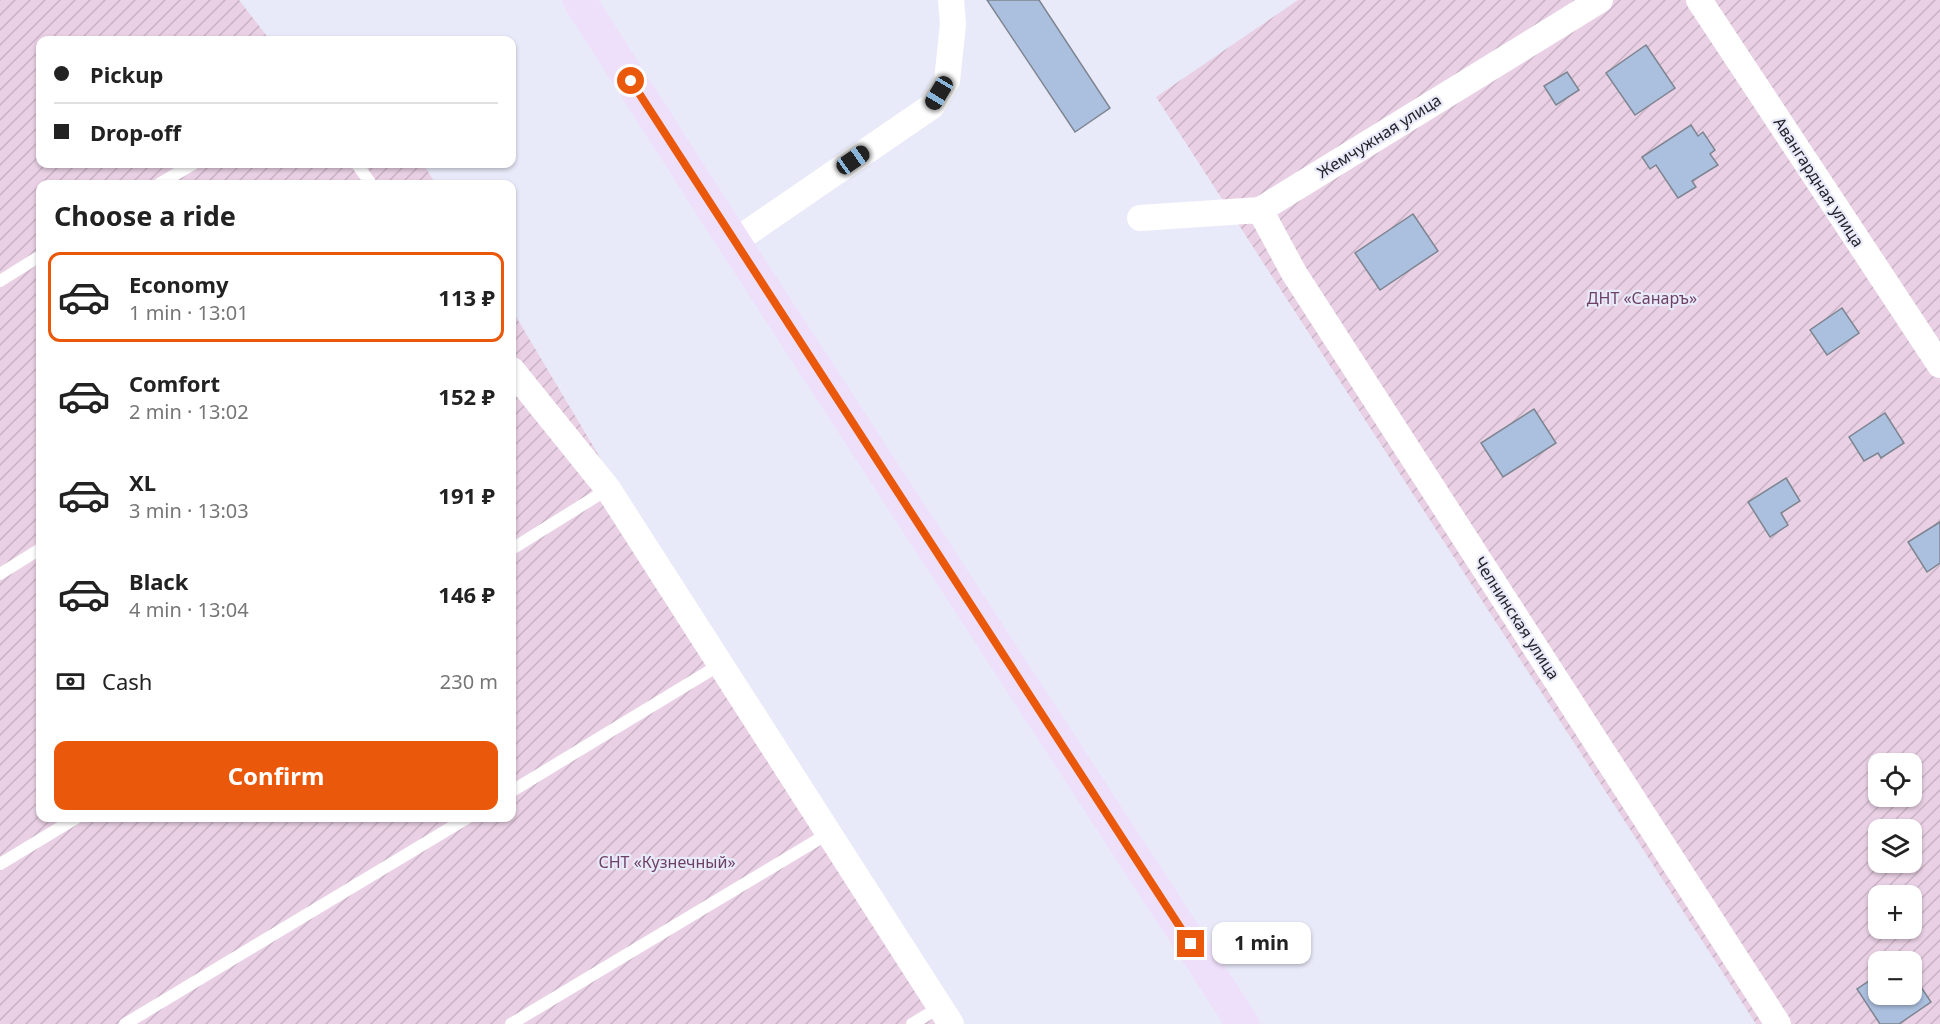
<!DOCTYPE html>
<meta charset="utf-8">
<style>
:root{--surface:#fff;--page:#f6f6f6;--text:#222;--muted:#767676;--line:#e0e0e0;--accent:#ea580c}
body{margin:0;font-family:"Noto Sans",sans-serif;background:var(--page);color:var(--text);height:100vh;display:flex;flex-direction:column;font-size:22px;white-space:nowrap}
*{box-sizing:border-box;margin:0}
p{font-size:20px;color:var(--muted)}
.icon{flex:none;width:33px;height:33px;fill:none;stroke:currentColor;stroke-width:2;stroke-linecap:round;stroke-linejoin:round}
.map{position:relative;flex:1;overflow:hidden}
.drawer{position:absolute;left:36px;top:180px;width:480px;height:642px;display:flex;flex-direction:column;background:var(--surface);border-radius:12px;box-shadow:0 2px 4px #0004}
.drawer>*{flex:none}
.top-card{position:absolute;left:36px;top:36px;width:480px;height:132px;border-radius:12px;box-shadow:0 2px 4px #0004;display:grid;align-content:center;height:132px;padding:0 18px;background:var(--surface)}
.fabs{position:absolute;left:1868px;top:753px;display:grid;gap:12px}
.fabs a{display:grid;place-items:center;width:54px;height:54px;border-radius:12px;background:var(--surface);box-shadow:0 2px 4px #0004;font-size:30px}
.end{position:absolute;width:27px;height:27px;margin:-14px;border:8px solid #ea580c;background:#fff;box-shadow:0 0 0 3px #fff}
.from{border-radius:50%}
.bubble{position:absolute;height:42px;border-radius:12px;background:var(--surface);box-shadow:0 2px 4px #0004;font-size:20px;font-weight:700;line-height:42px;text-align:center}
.car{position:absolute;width:18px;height:36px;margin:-18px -9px;border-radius:8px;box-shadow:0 0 4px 2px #0007;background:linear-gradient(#222 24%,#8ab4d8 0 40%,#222 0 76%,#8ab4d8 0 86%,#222 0)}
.top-card b{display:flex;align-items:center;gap:21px;height:57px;font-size:22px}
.top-card b+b{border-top:2px solid var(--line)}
.top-card i{width:15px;height:15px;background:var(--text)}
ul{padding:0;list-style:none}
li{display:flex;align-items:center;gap:18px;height:90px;margin:0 12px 9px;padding:0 6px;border:3px solid transparent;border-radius:12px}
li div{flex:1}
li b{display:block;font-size:22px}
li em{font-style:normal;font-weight:700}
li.active{border-color:var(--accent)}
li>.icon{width:54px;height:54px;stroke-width:1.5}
h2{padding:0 18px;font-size:27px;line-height:72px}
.pay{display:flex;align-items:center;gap:15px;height:66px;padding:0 18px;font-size:22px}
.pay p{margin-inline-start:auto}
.primary-button{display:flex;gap:12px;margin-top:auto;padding:12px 18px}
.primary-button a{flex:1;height:69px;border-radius:12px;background:var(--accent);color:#fff;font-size:24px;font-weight:700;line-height:69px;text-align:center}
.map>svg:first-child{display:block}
.garden{fill:url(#garden-furrows);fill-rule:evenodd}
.building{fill:#abbfde;stroke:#7e8591;stroke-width:1.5}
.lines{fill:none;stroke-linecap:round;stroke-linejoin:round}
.lane{stroke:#fff;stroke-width:12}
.street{stroke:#fff;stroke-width:26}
.secondary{stroke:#eee0fa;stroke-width:33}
.route{stroke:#ea580c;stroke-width:8}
.labels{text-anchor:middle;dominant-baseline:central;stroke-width:4.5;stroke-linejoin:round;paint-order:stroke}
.street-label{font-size:16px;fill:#232329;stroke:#e9eaf9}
.park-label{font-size:16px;fill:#6d4166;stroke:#e9eaf9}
</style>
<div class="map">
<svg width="1940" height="1024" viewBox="0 0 1940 1024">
<defs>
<pattern id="garden-furrows" width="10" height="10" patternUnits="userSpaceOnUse" patternTransform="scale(1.5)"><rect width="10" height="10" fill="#e9d0e4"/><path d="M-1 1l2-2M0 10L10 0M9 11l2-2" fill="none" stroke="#c8b2c4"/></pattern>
</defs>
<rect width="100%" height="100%" fill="#e9eaf9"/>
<path class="garden" d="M0 0H239L270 40H40V164H423L436 184H40V818H512V310L608 471 961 1024H0Z
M1298 0H1940V1024H1756L1156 97ZM1878 764H1911V796H1878ZM1878 830H1911V862H1878ZM1878 896H1911V928H1878ZM1878 962H1911V994H1878Z"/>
<path class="building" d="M987 0H1039L1110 108 1075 132Z
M1646 45 1675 88 1635 115 1606 73Z
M1567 72 1579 90 1556 105 1544 86Z
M1691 125 1698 136 1703 132 1715 150 1710 154 1718 165 1692 181 1696 187 1678 198 1656 165 1650 169 1642 157Z
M1413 214 1438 251 1380 290 1355 253Z
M1842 308 1859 333 1827 355 1810 330Z
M1534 409 1556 443 1503 477 1481 443Z
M1885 413 1904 443 1881 458 1878 453 1864 461 1849 437Z
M1786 478 1800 501 1781 513 1788 525 1770 537 1748 502Z
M1940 522V563L1927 572 1908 542Z
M1911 972 1931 1002 1899 1024H1880L1857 989 1878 975V994H1911Z"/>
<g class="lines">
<path class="lane" d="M357 164 371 184
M159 184 193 164
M0 281 40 256
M512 549 608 489
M0 574 40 549
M512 791 721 664
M0 864 76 818
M125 1024 467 818
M511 1024 829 833
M912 1024 940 1007"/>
<path class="street" d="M1699 0 1940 365
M1260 210 1294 273 1778 1024
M1140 218 1260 210 1600 0
M734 242 932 106 947 81 953 24 951 0
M512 370 608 489 951 1024"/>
<path class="secondary" d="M579 0 734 242 1243 1024"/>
</g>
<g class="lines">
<path class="route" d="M631 81 1191 944"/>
</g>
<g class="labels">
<g class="street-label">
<text transform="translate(1379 136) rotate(-32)">Жемчужная улица</text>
<text transform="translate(1819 182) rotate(57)">Авангардная улица</text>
<text transform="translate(1517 618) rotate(57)">Челнинская улица</text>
</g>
<g class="park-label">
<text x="1642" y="298">ДНТ «Санаръ»</text>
<text x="667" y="862">СНТ «Кузнечный»</text>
</g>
</g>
</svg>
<div class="fabs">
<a><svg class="icon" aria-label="locate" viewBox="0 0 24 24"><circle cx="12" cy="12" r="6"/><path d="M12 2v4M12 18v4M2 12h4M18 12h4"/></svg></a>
<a><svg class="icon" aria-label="layers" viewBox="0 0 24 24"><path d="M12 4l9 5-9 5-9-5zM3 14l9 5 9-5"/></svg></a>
<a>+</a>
<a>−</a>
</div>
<i class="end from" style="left:631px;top:81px"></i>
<i class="end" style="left:1191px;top:944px"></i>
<div class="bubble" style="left:1212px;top:922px;width:99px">1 min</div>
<i class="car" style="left:939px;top:93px;rotate:211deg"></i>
<i class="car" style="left:853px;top:160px;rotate:55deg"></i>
<div class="top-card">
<b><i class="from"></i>Pickup</b>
<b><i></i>Drop-off</b>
</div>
<section class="drawer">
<h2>Choose a ride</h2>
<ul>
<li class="active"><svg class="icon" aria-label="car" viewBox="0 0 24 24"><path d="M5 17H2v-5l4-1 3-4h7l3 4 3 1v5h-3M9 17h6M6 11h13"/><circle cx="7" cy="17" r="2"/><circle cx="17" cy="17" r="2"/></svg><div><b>Economy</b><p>1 min · 13:01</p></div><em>113 ₽</em></li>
<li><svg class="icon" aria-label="car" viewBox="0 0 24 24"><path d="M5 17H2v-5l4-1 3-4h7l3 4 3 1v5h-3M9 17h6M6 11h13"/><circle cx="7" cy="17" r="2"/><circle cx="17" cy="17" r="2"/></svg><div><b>Comfort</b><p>2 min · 13:02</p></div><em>152 ₽</em></li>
<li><svg class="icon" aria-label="car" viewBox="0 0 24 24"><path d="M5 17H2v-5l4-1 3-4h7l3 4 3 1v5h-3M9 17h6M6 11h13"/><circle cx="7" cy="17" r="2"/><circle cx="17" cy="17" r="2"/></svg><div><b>XL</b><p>3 min · 13:03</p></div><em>191 ₽</em></li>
<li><svg class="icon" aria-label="car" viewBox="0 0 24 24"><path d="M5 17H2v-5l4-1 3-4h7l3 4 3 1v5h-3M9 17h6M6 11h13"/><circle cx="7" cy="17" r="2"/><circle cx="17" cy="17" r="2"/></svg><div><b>Black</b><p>4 min · 13:04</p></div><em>146 ₽</em></li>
</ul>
<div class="pay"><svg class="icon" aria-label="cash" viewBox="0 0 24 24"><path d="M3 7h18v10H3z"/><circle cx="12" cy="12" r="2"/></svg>Cash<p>230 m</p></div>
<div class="primary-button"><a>Confirm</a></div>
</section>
</div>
